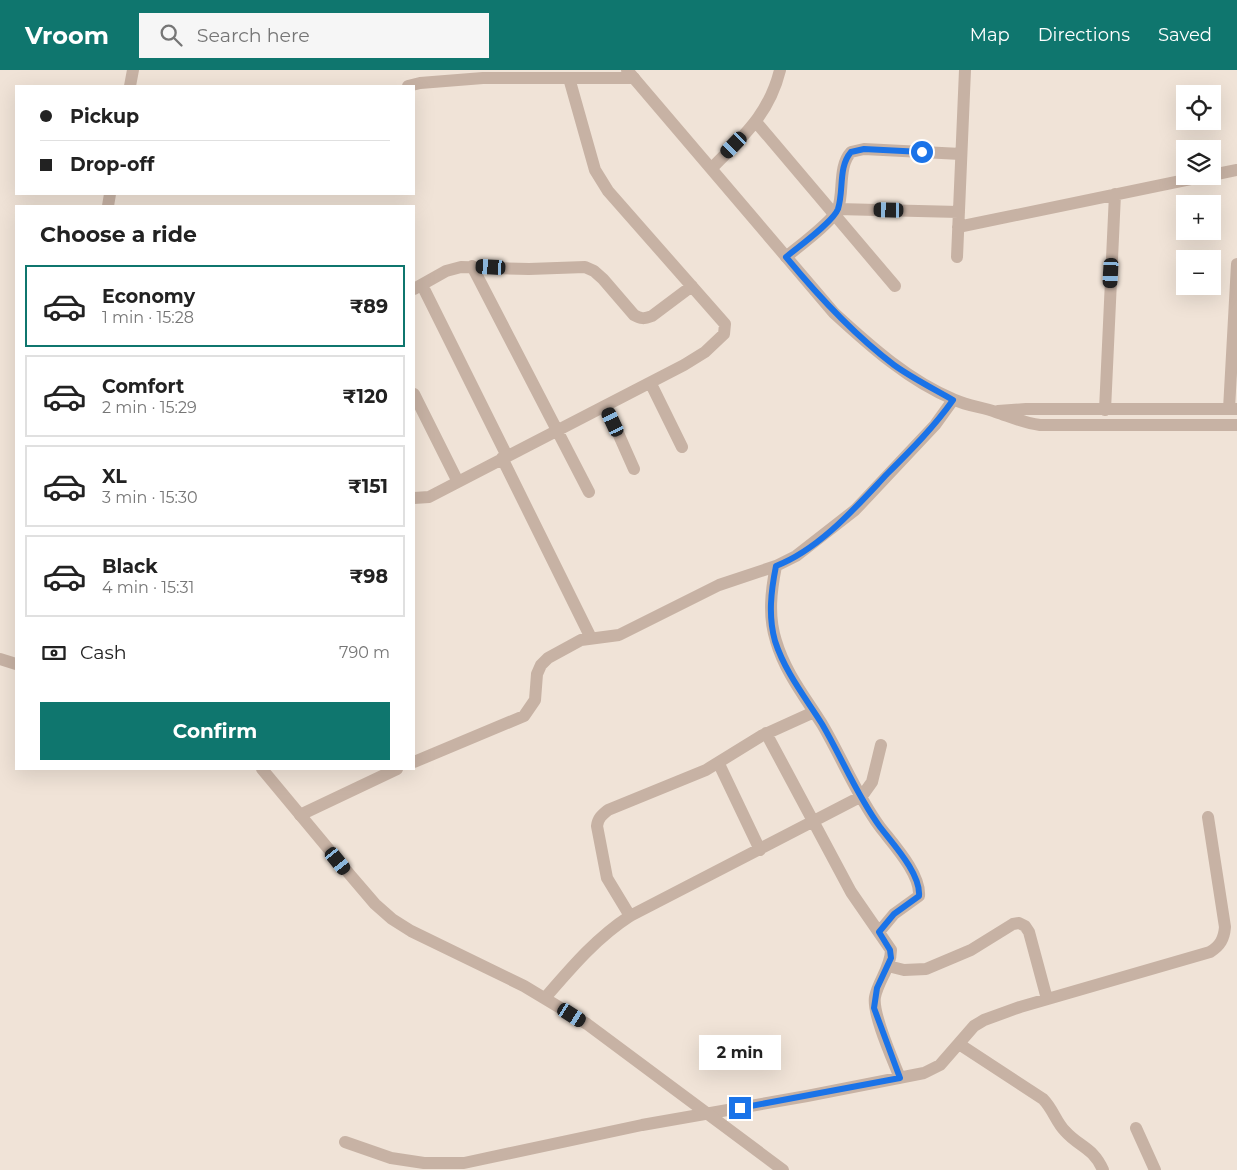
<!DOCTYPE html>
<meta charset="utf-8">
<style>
:root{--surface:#fff;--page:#f6f6f6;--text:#222;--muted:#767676;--line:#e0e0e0;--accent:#0f766e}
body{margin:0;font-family:Montserrat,sans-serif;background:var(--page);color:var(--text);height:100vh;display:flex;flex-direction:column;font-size:19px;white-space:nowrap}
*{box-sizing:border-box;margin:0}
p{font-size:16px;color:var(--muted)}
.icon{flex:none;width:28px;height:28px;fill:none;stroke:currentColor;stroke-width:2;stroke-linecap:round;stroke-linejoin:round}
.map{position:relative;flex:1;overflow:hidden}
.panel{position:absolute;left:15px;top:135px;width:400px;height:565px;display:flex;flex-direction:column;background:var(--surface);border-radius:0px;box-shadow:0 5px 20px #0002}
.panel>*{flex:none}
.hud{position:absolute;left:15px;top:15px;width:400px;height:110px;border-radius:0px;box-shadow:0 5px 20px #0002;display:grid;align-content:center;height:110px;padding:0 25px;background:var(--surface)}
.fabs{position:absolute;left:1176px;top:15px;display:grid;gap:10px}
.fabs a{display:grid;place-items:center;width:45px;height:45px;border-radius:0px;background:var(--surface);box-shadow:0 5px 20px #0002;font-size:25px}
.end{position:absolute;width:22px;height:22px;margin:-11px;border:6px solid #1a73e8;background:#fff;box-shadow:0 0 0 2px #fff}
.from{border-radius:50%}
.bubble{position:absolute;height:35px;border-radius:0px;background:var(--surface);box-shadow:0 5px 20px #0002;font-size:16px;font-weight:700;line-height:35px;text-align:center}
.car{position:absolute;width:15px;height:30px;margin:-15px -8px;border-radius:6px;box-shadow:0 0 4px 1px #0007;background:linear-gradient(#222 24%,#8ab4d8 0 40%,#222 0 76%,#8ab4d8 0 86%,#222 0)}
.hud b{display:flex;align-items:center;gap:18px;height:48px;font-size:19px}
.hud b+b{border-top:1px solid var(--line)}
.hud i{width:12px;height:12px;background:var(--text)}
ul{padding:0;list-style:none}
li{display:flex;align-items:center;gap:15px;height:82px;margin:0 10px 8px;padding:0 15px;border:2px solid var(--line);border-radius:0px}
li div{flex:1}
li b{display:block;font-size:19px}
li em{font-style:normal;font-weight:700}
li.current{border-color:var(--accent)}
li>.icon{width:45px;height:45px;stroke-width:1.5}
h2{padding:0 25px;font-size:22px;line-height:60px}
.pay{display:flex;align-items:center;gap:12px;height:55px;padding:0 25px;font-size:19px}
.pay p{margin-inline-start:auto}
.action{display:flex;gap:10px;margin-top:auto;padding:10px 25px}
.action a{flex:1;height:58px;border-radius:0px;background:var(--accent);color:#fff;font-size:20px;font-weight:700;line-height:58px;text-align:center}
header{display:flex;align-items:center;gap:30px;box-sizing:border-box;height:70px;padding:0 25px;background:var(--accent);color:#fff}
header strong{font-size:24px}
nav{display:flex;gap:28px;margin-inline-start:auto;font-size:18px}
.search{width:350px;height:45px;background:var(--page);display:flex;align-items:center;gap:12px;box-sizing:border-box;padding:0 18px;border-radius:0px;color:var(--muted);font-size:19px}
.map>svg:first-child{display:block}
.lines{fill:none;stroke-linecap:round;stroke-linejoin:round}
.minor{stroke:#c7b2a4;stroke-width:12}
.tertiary{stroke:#c7b2a4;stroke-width:12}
.route{stroke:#1a73e8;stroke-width:6}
</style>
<header>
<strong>Vroom</strong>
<div class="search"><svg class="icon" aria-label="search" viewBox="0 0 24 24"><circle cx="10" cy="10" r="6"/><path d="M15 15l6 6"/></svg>Search here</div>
<nav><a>Map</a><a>Directions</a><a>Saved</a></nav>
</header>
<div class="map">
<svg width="1237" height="1100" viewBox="0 0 1237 1100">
<rect width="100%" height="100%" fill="#f0e3d7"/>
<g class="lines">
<path class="minor" d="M130 16 133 0
M408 16 420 13 483 8H634
M756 52 895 216
M712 98C742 67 769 45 780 0
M1212 105 1237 100
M108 136 110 124
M837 139 959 142
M958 157 1205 106
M786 187C798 177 833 151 838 139 844 121 838 96 851 82L864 79 961 84
M957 187 965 0
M472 196 589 422
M422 215 507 386
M414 219 446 201 461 197 529 199 585 197 594 201 603 209 634 245C641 249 644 249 652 246L692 216
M651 314 682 377
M414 324 458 412
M606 336 634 399
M1229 339 1237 194
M1105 340 1115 124
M502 388 591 568
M414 428 429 427 684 295 705 282 724 264 725 254 608 121 595 100 569 8
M776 496C771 521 768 546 776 571 785 602 805 627 822 654 842 688 857 726 880 757 893 774 921 804 919 826L894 844 879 862
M766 663 851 822 891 880C891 897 878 911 875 927 872 944 893 990 900 1008
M414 692 524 646 535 630 537 604 541 595 548 588 581 570 619 565 719 515 776 496 796 486 855 440 935 355 953 330
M719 694 760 780
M300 745 397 699
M630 846 607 808 597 756C598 748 602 745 608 740L706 700 761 666 814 642
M888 896 904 900 926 899 971 880 1013 854 1019 853 1025 856 1029 862 1047 929
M545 928C571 898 596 868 630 846L862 726 872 712 881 675
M959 974 1043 1029C1053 1039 1056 1052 1065 1061 1079 1077 1093 1077 1103 1100
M1136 1058 1155 1100
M345 1072 391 1088 424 1093H464L642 1055 807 1026 924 1003 940 995 974 956 984 950 1020 937 1210 882C1220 876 1224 869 1225 857L1208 747"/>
<path class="tertiary" d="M627 0 834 243C870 276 909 311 955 330 968 336 982 337 996 342 1011 347 1024 353 1040 355H1237
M998 341 1026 339H1237
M0 589 16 594
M262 699 351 806 375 834 392 849 411 861 524 916 587 954 783 1100"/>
</g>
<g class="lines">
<path class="route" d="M740 1038 900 1008 874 938 877 918 891 888 890 880 879 862 894 844 919 826C921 804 893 774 880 757 857 726 842 688 822 654 805 627 785 602 775 571 768 546 771 521 776 496 820 479 856 437 887 404 911 380 934 357 953 330 934 319 912 308 894 295 853 264 819 227 786 187 798 177 833 152 838 139 844 120 838 97 851 82L864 79 922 82"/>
</g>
</svg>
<div class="fabs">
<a><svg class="icon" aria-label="locate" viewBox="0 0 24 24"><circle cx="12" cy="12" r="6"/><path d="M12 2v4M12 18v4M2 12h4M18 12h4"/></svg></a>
<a><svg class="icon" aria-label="layers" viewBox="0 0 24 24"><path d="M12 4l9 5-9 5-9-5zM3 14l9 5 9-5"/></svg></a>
<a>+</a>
<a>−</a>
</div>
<i class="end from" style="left:922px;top:82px"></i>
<i class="end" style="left:740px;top:1038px"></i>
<div class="bubble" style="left:699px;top:965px;width:82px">2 min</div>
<i class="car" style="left:734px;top:75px;rotate:224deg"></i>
<i class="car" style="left:889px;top:140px;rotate:271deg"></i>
<i class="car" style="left:491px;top:197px;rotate:273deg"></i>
<i class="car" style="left:1111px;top:203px;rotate:183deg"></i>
<i class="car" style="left:613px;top:352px;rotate:335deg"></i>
<i class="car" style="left:338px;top:791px;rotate:141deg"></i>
<i class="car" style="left:572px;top:945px;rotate:122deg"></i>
<div class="hud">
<b><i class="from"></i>Pickup</b>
<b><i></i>Drop-off</b>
</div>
<section class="panel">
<h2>Choose a ride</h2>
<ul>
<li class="current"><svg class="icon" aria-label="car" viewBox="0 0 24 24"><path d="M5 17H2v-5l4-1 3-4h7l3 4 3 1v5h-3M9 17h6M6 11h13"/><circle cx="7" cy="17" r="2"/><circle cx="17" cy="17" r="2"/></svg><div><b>Economy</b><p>1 min · 15:28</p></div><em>₹89</em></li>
<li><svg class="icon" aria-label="car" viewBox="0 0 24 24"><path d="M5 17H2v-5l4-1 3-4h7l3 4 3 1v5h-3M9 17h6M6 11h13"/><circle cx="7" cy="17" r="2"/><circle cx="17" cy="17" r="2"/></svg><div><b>Comfort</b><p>2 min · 15:29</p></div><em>₹120</em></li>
<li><svg class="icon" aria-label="car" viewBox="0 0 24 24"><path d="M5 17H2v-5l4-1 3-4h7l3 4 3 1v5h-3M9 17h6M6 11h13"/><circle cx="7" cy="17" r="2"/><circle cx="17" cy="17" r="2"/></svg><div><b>XL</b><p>3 min · 15:30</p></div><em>₹151</em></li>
<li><svg class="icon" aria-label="car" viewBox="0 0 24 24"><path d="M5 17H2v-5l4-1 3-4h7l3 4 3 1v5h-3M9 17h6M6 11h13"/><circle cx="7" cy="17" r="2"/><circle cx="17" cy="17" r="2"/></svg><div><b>Black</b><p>4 min · 15:31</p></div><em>₹98</em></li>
</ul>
<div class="pay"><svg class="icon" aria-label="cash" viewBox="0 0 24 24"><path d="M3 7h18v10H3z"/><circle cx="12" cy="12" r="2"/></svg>Cash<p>790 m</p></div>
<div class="action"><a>Confirm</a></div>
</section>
</div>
